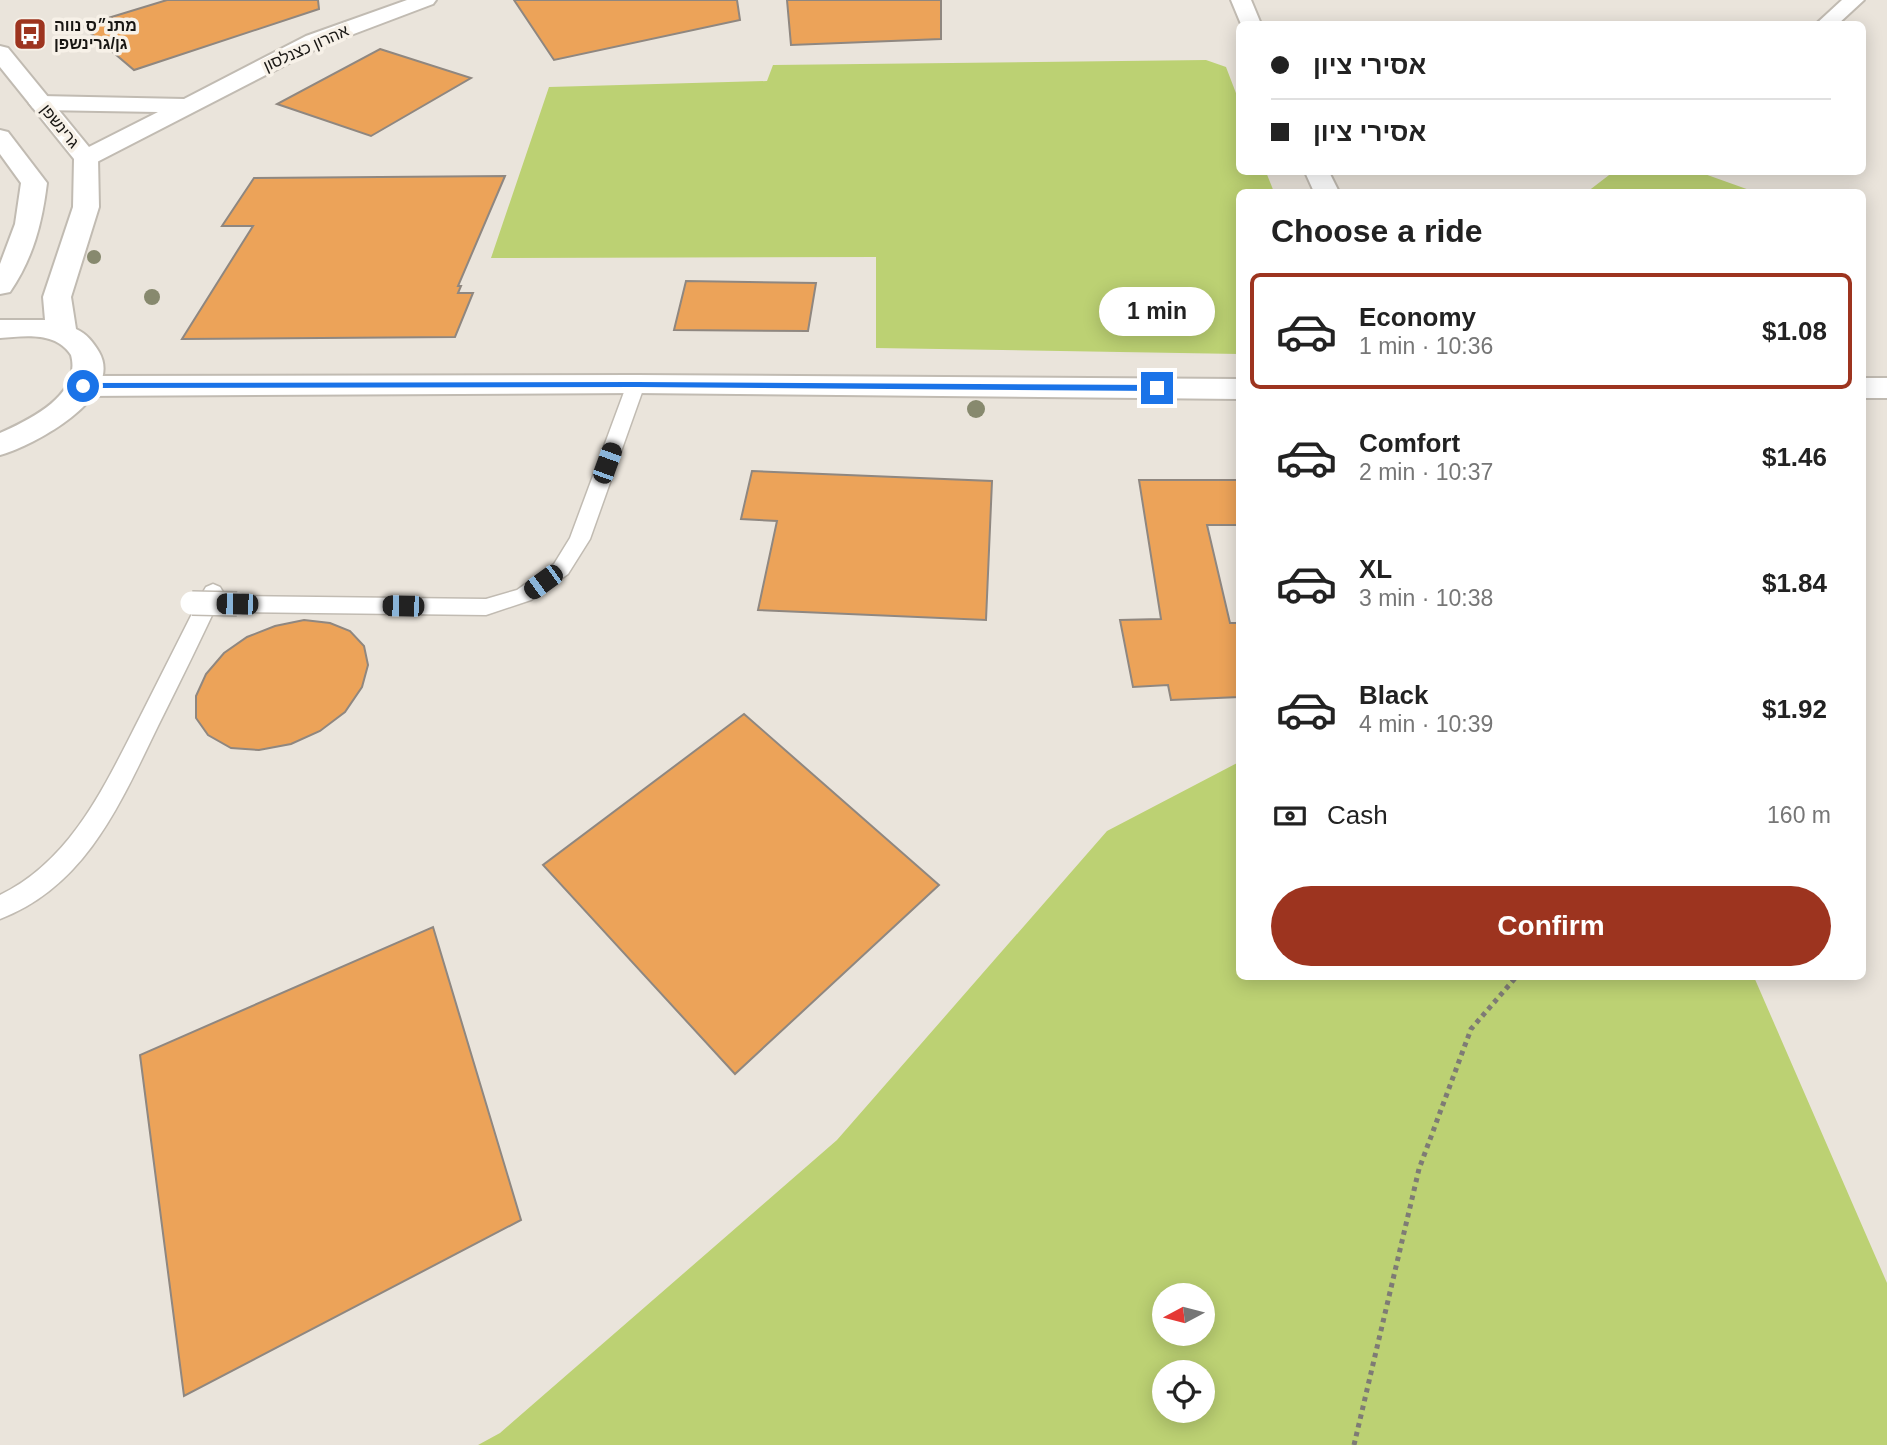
<!DOCTYPE html>
<meta charset="utf-8">
<style>
:root{--surface:#fff;--page:#f6f6f6;--text:#222;--muted:#767676;--line:#e0e0e0;--accent:#9d341f}
body{margin:0;font-family:Arial,"Noto Sans Hebrew",sans-serif;background:var(--page);color:var(--text);height:100vh;display:flex;flex-direction:column;font-size:26px;white-space:nowrap}
*{box-sizing:border-box;margin:0}
p{font-size:23px;color:var(--muted)}
.icon{flex:none;width:38px;height:38px;fill:none;stroke:currentColor;stroke-width:2;stroke-linecap:round;stroke-linejoin:round}
.map{position:relative;flex:1;overflow:hidden}
.side{position:absolute;left:1236px;top:189px;width:630px;height:791px;display:flex;flex-direction:column;background:var(--surface);border-radius:10px;box-shadow:0 4px 18px #0003}
.side>*{flex:none}
.banner{position:absolute;left:1236px;top:21px;width:630px;height:154px;border-radius:10px;box-shadow:0 4px 18px #0003;display:grid;align-content:center;height:154px;padding:0 35px;background:var(--surface)}
.needle{width:46px;rotate:263deg}
.fabs{position:absolute;left:1152px;top:1283px;display:grid;gap:14px}
.fabs a{display:grid;place-items:center;width:63px;height:63px;border-radius:50%;background:var(--surface);box-shadow:0 4px 18px #0003;font-size:35px}
.end{position:absolute;width:32px;height:32px;margin:-16px;border:9px solid #1a73e8;background:#fff;box-shadow:0 0 0 4px #fff}
.from{border-radius:50%}
.bubble{position:absolute;height:49px;border-radius:24px;background:var(--surface);box-shadow:0 4px 18px #0003;font-size:23px;font-weight:700;line-height:49px;text-align:center}
.car{position:absolute;width:21px;height:42px;margin:-21px -10px;border-radius:9px;box-shadow:0 0 5px 2px #0007;background:linear-gradient(#222 24%,#8ab4d8 0 40%,#222 0 76%,#8ab4d8 0 86%,#222 0)}
.banner b{display:flex;align-items:center;gap:24px;height:66px;font-size:26px}
.banner b+b{border-top:2px solid var(--line)}
.banner i{width:18px;height:18px;background:var(--text)}
ul{padding:0;list-style:none}
li{display:flex;align-items:center;gap:21px;height:116px;margin:0 14px 10px;padding:0 21px;border:4px solid transparent;border-radius:10px}
li div{flex:1}
li b{display:block;font-size:26px}
li em{font-style:normal;font-weight:700}
li.on{border-color:var(--accent)}
li>.icon{width:63px;height:63px;stroke-width:1.5}
h2{padding:0 35px;font-size:32px;line-height:84px}
.pay{display:flex;align-items:center;gap:18px;height:77px;padding:0 35px;font-size:26px}
.pay p{margin-inline-start:auto}
.cta{display:flex;gap:14px;margin-top:auto;padding:14px 35px}
.cta a{flex:1;height:80px;border-radius:42px;background:var(--accent);color:#fff;font-size:28px;font-weight:700;line-height:80px;text-align:center}
.map>svg:first-child{display:block}
.green{fill:#bcd173;fill-rule:evenodd}
.building{fill:#eca359;stroke:#8f8780;stroke-width:2}
.lines{fill:none;stroke-linecap:round;stroke-linejoin:round}
.lane-casing{stroke:#c1bbb2;stroke-width:3}
.street-casing{stroke:#c1bbb2;stroke-width:4}
.secondary-casing{stroke:#c1bbb2;stroke-width:4}
.path{stroke:#7e7b75;stroke-width:5;stroke-dasharray:4.5 4.5;stroke-linecap:butt}
.lane{fill:#fff;fill-rule:evenodd}
.street{fill:#fff;fill-rule:evenodd}
.secondary{fill:#fff;fill-rule:evenodd}
.lane-bridge-casing{stroke:#c1bbb2;stroke-width:26;stroke-linecap:butt}
.lane-bridge{stroke:#fff;stroke-width:23}
.tree{fill:#87896e}
.route{fill:#1a73e8}
.labels{text-anchor:middle;dominant-baseline:central;stroke-width:7;stroke-linejoin:round;paint-order:stroke}
.far-poi-label{font-size:16px;font-weight:bold;fill:#181613;stroke:#f7f1e8;text-anchor:start}
.far-street-label{font-size:16px;fill:#181613;stroke:#f7f1e8}
</style>
<div class="map">
<svg width="1887" height="1445" viewBox="0 0 1887 1445">
<rect width="100%" height="100%" fill="#eae4db"/>
<path class="green" d="M1206 60 1226 67 1239 101V172H1266L1274 192H1239V354L876 348V257L491 258 549 87 767 81 773 65Z
M1613 172H1699L1755 192H1587Z
M1239 762V976L1754 977 1887 1283V1445H478L500 1433 837 1140 1107 831ZM1164 1295H1202V1334H1164ZM1164 1372H1202V1410H1164Z"/>
<path class="building" d="M167 0H318L319 9 134 70 82 26Z
M514 0H737L740 20 554 60Z
M787 0H941V39L791 45Z
M380 49 471 78 371 136 277 104Z
M505 176 458 286H461L458 293H473L455 337 182 339 253 226H222L254 178Z
M686 281 816 283 808 331 674 330Z
M752 471 992 481 986 620 758 610 777 521 741 519Z
M1139 480H1239V525H1207L1230 623H1239V697L1171 700 1168 685 1133 687 1120 620 1161 619Z
M304 620 330 623 350 631 364 646 368 665 362 687 345 712 320 731 291 744 259 750 231 748 208 735 196 718V696L206 674 224 653 247 637 275 626Z
M744 714 939 885 735 1074 543 865Z
M433 927 521 1220 184 1396 140 1055Z"/>
<g class="lines">
<defs>
<path id="lane" d="M636 378 645 384 590 539 568 574 531 600 486 615 237 612 230 610 226 604 230 598 237 596 486 599 517 590 554 564 570 538 627 384Z
M213 584 220 587 223 592C202 637 180 682 158 726 120 804 86 886 0 919V895C72 860 105 785 140 717 161 675 182 634 203 592L206 587Z"/>
<path id="street" d="M407 0H436L433 4 322 46 95 163 86 165 77 163 74 158 77 153 158 112 41 110 33 108 29 103 33 98 41 96 184 99 306 36Z
M1231 0H1251L1261 24H1241Z
M1842 0H1864L1838 24H1816Z
M1305 172H1329L1339 192H1314Z
M636 375 1239 379V399L636 393 83 396 72 393 68 386 72 379 83 376Z
M1862 378H1887V398H1862Z"/>
<path id="secondary" d="M0 46 8 48 98 158 99 207 71 297 76 329C87 334 93 342 99 352 125 397 33 446 0 455V433C29 420 82 395 71 355 56 331 24 336 0 338V320H45L43 297 73 207 74 159 0 67Z
M0 130 8 132 47 183C42 224 33 258 10 292L0 294V264L15 224 21 183 0 154Z"/>
</defs>
<use href="#lane" class="lane-casing"/>
<use href="#street" class="street-casing"/>
<use href="#secondary" class="secondary-casing"/>
<path class="path" d="M1354 1445 1419 1169 1471 1029 1517 976"/>
<use href="#lane" class="lane"/>
<use href="#street" class="street"/>
<use href="#secondary" class="secondary"/>
<defs>
<path id="lane-bridge" d="M192 603 237 604"/>
</defs>
<use href="#lane-bridge" class="lane-bridge-casing"/>
<use href="#lane-bridge" class="lane-bridge"/>
</g>
<g class="tree">
<circle cx="94" cy="257" r="7"/>
<circle cx="152" cy="297" r="8"/>
<circle cx="976" cy="409" r="9"/>
</g>
<path class="route" d="M636 382 1157 385 1161 388 1157 391 636 387 83 388 79 386 83 383Z"/>
<defs>
<symbol id="bus-square" viewBox="-11 -11 22 22"><rect x="-9" y="-9" width="18" height="18" rx="4" fill="#9d341f" stroke="#f7f1e8"/><path d="M-5-6H5V4H4V6H2V4H-2V6H-4V4H-5ZM-3.5-4V0h7V-4ZM-3.5 1.2v1.5H-2V1.2ZM2 1.2v1.5H3.5V1.2Z" fill="#fff"/></symbol>
</defs>
<g fill-rule="evenodd">
<use href="#bus-square" x="11" y="15" width="38" height="38"/>
</g>
<g class="labels">
<g class="far-poi-label">
<text x="54" y="25">מתנ״ס נווה<tspan x="54" dy="18">גן/גרינשפן</tspan></text>
</g>
<g class="far-street-label">
<text transform="translate(306 48) rotate(-24)">אהרון כצנלסון</text>
<text transform="translate(60 126) rotate(51)">גרינשפן</text>
</g>
</g>
</svg>
<div class="fabs">
<a><svg class="needle" viewBox="-14 -14 28 28"><path d="M0-13l5 13h-10z" fill="#e53935"/><path d="M0 13l5-13h-10z" fill="#767676"/></svg></a>
<a><svg class="icon" aria-label="locate" viewBox="0 0 24 24"><circle cx="12" cy="12" r="6"/><path d="M12 2v4M12 18v4M2 12h4M18 12h4"/></svg></a>
</div>
<i class="end from" style="left:83px;top:386px"></i>
<i class="end" style="left:1157px;top:388px"></i>
<div class="bubble" style="left:1099px;top:287px;width:116px">1 min</div>
<i class="car" style="left:607px;top:463px;rotate:20deg"></i>
<i class="car" style="left:543px;top:582px;rotate:234deg"></i>
<i class="car" style="left:237px;top:604px;rotate:271deg"></i>
<i class="car" style="left:403px;top:606px;rotate:271deg"></i>
<div class="banner">
<b><i class="from"></i>אסירי ציון</b>
<b><i></i>אסירי ציון</b>
</div>
<section class="side">
<h2>Choose a ride</h2>
<ul>
<li class="on"><svg class="icon" aria-label="car" viewBox="0 0 24 24"><path d="M5 17H2v-5l4-1 3-4h7l3 4 3 1v5h-3M9 17h6M6 11h13"/><circle cx="7" cy="17" r="2"/><circle cx="17" cy="17" r="2"/></svg><div><b>Economy</b><p>1 min · 10:36</p></div><em>$1.08</em></li>
<li><svg class="icon" aria-label="car" viewBox="0 0 24 24"><path d="M5 17H2v-5l4-1 3-4h7l3 4 3 1v5h-3M9 17h6M6 11h13"/><circle cx="7" cy="17" r="2"/><circle cx="17" cy="17" r="2"/></svg><div><b>Comfort</b><p>2 min · 10:37</p></div><em>$1.46</em></li>
<li><svg class="icon" aria-label="car" viewBox="0 0 24 24"><path d="M5 17H2v-5l4-1 3-4h7l3 4 3 1v5h-3M9 17h6M6 11h13"/><circle cx="7" cy="17" r="2"/><circle cx="17" cy="17" r="2"/></svg><div><b>XL</b><p>3 min · 10:38</p></div><em>$1.84</em></li>
<li><svg class="icon" aria-label="car" viewBox="0 0 24 24"><path d="M5 17H2v-5l4-1 3-4h7l3 4 3 1v5h-3M9 17h6M6 11h13"/><circle cx="7" cy="17" r="2"/><circle cx="17" cy="17" r="2"/></svg><div><b>Black</b><p>4 min · 10:39</p></div><em>$1.92</em></li>
</ul>
<div class="pay"><svg class="icon" aria-label="cash" viewBox="0 0 24 24"><path d="M3 7h18v10H3z"/><circle cx="12" cy="12" r="2"/></svg>Cash<p>160 m</p></div>
<div class="cta"><a>Confirm</a></div>
</section>
</div>
